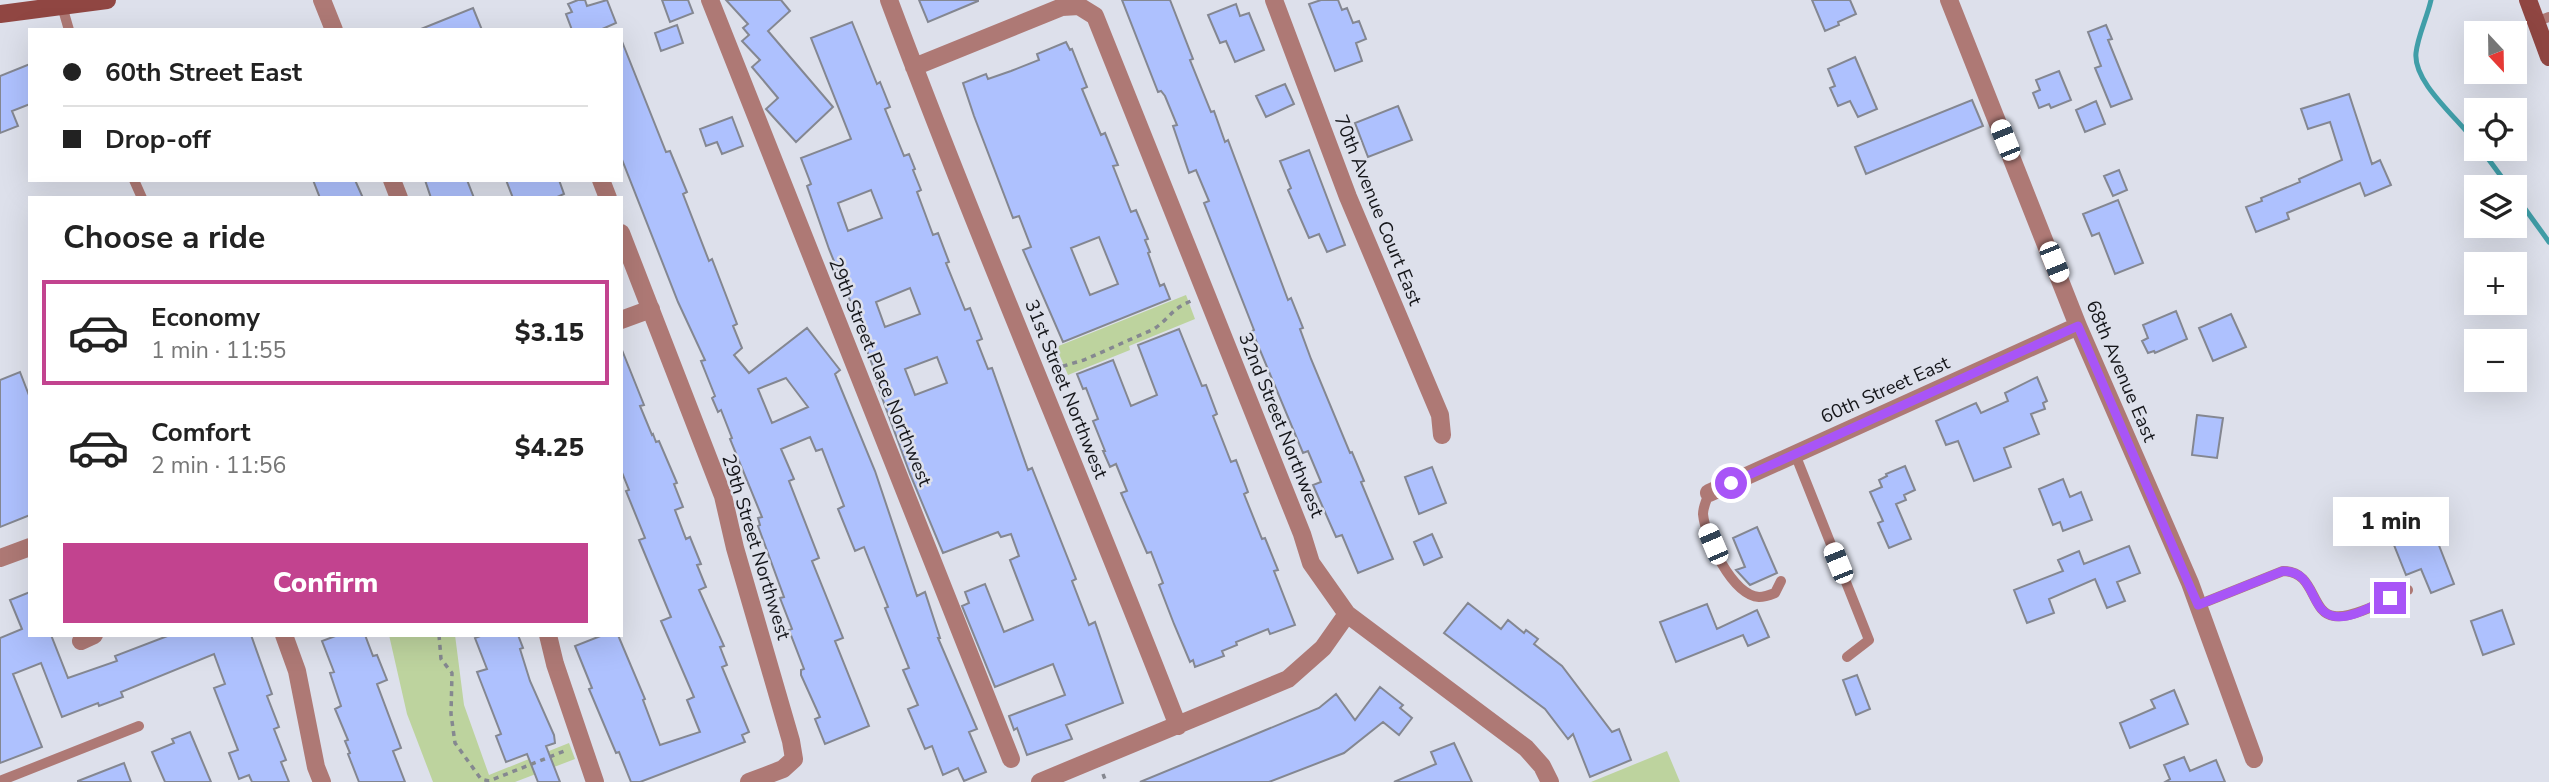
<!DOCTYPE html>
<meta charset="utf-8">
<style>
:root{--surface:#fff;--page:#f2f2f2;--text:#222;--muted:#767676;--line:#e0e0e0;--accent:#c2438f}
body{margin:0;font-family:"Nunito Sans",sans-serif;background:var(--page);color:var(--text);height:100vh;display:flex;flex-direction:column;font-size:26px;white-space:nowrap}
*{box-sizing:border-box;margin:0}
p{font-size:23px;color:var(--muted)}
.icon{flex:none;width:38px;height:38px;fill:none;stroke:currentColor;stroke-width:2;stroke-linecap:round;stroke-linejoin:round}
.map{position:relative;flex:1;overflow:hidden}
.drawer{position:absolute;left:28px;top:196px;width:595px;height:441px;display:flex;flex-direction:column;background:var(--surface);border-radius:0px;box-shadow:0 7px 28px #0002}
.drawer>*{flex:none}
.top-card{position:absolute;left:28px;top:28px;width:595px;height:154px;border-radius:0px;box-shadow:0 7px 28px #0002;display:grid;align-content:center;height:154px;padding:0 35px;background:var(--surface)}
.needle{width:46px;rotate:158deg}
.controls{position:absolute;left:2464px;top:21px;display:grid;gap:14px}
.controls a{display:grid;place-items:center;width:63px;height:63px;border-radius:0px;background:var(--surface);box-shadow:0 7px 28px #0002;font-size:35px}
.end{position:absolute;width:32px;height:32px;margin:-16px;border:9px solid #a855f7;background:#fff;box-shadow:0 0 0 4px #fff}
.from{border-radius:50%}
.bubble{position:absolute;height:49px;border-radius:0px;background:var(--surface);box-shadow:0 7px 28px #0002;font-size:23px;font-weight:800;line-height:49px;text-align:center}
.car{position:absolute;width:21px;height:42px;margin:-21px -10px;border-radius:9px;box-shadow:0 0 5px 2px #0007;background:linear-gradient(#fff 24%,#345 0 40%,#fff 0 76%,#345 0 86%,#fff 0)}
.top-card b{display:flex;align-items:center;gap:24px;height:66px;font-size:26px}
.top-card b+b{border-top:2px solid var(--line)}
.top-card i{width:18px;height:18px;background:var(--text)}
ul{padding:0;list-style:none}
li{display:flex;align-items:center;gap:21px;height:105px;margin:0 14px 10px;padding:0 21px;border:4px solid transparent;border-radius:0px}
li div{flex:1}
li b{display:block;font-size:26px}
li em{font-style:normal;font-weight:800}
li.current{border-color:var(--accent)}
li>.icon{width:63px;height:63px;stroke-width:1.5}
h2{padding:0 35px;font-size:32px;line-height:84px}
.button{display:flex;gap:14px;margin-top:auto;padding:14px 35px}
.button a{flex:1;height:80px;border-radius:0px;background:var(--accent);color:#fff;font-size:28px;font-weight:800;line-height:80px;text-align:center}
.map>svg:first-child{display:block}
.green{fill:#bdd39e}
.lines{fill:none;stroke-linecap:round;stroke-linejoin:round}
.stream{stroke:#409ea8;stroke-width:5}
.building{fill:#aec1fe;stroke:#848791;stroke-width:2;fill-rule:evenodd}
.path{stroke:#858890;stroke-width:3.5;stroke-dasharray:5 5;stroke-linecap:butt}
.lane{stroke:#ae7975;stroke-width:10}
.street{stroke:#ae7975;stroke-width:18}
.secondary{stroke:#904642;stroke-width:18}
.route{stroke:#a855f7;stroke-width:9}
.labels{text-anchor:middle;dominant-baseline:central;stroke-width:5;stroke-linejoin:round;paint-order:stroke}
.street-label{font-size:19px;fill:#15161a;stroke:#dde0eb}
</style>
<div class="map">
<svg width="2549" height="782" viewBox="0 0 2549 782">
<rect width="100%" height="100%" fill="#dde0eb"/>
<path class="green" d="M1186 295 1195 319 1129 346 1130 350 1068 375 1056 347Z
M389 635H455L464 705 489 775 569 743 575 759 515 782H433L407 714Z
M1667 751 1680 782H1591Z"/>
<g class="lines">
<path class="stream" d="M2431 0C2427 18 2418 35 2416 53 2413 83 2459 119 2476 143
M2481 149 2509 187
M2515 195 2549 242"/>
</g>
<path class="building" d="M578 0H585L587 6 607 0 616 23 600 30H572L566 14 572 12 568 4Z
M662 0H688L693 13 670 22Z
M726 0H781L790 11 768 31 833 107 796 142 766 109 778 98 752 67 760 60 742 41 749 35 743 28 748 24Z
M919 0H978V1L928 22Z
M1122 0H1170L1193 59 1190 60 1211 112 1214 111 1225 142 1228 140 1288 300 1291 298 1303 328 1300 329 1311 359 1350 453 1352 452 1364 481 1361 482 1393 559 1358 573 1342 535 1336 537 1313 485 1321 482 1308 451 1303 453 1252 331 1254 330 1204 203 1209 201 1196 170 1189 173 1173 126 1177 125 1165 96 1161 91 1158 92Z
M1321 0H1338L1342 10 1347 8 1353 23 1359 21 1366 39 1356 43 1362 61 1335 71 1309 4Z
M1812 0H1850L1856 14 1838 22 1839 25 1825 31Z
M1236 4 1240 16 1249 13 1264 50 1235 62 1226 41 1220 43 1208 15Z
M473 8 482 30H421V29Z
M852 22 877 84 880 82 890 107 885 109 904 156 909 154 915 169 913 170 921 190 917 192 933 235 938 233 949 262 946 263 965 310 970 308 982 339 977 341 988 369 992 368 1028 470 1032 468 1076 579 1072 581 1089 625 1095 622 1123 703 1066 725 1072 739 1027 755 1017 728 1014 730 1009 716 1065 695 1053 664 995 687 962 606 969 603 965 592 985 584 1004 632 1033 620 1010 560 1019 556 1011 534 1001 537 998 532 943 553 910 474 873 373 875 372 862 337 867 335 857 309 854 310 829 249 807 186 811 184 801 158 851 139 811 38ZM871 190 882 218 848 231 838 203ZM910 288 920 314 885 327 876 302ZM937 357 947 383 915 395 905 369Z
M677 25 683 43 661 51 655 33Z
M2106 25 2112 39 2108 40 2132 99 2111 107 2095 68 2101 66 2088 32Z
M621 39 666 152 670 151 687 192 683 194 709 261 712 259 737 324 733 326 742 348 734 355 749 373 807 328 840 370 835 374 875 471 917 596 925 592 940 638H938L977 729 969 732 986 772 964 781 958 768 943 775 932 746 925 749 908 709 918 705 903 670 909 668 885 608 888 607 864 547 855 551 838 509 844 506 822 449 816 451 810 437 781 449 794 479 789 481 819 558 812 561 843 638 835 641 869 726 825 744 815 719 820 717 801 675V670L804 669 789 630 792 629 780 598 784 597 758 526 760 525 758 518 762 517 730 439 732 438 721 410 718 412 712 398 715 396 701 361 705 360 678 302 621 157ZM786 378 808 407 772 423 758 389Z
M1066 42 1070 50 1072 49 1087 87 1082 89 1101 135 1105 133 1118 165 1113 166 1131 212 1136 210 1148 239 1145 240 1150 252 1148 253 1160 286 1164 284 1170 299 1063 342 1023 250 1031 247 1019 216 1013 218 974 116 963 83 986 74 988 79 1011 71 1039 60 1037 54ZM1099 237 1118 284 1090 295 1071 248Z
M1855 57 1877 109 1858 117 1850 101 1838 106 1830 88 1835 86 1828 69Z
M30 64V104L12 111 18 126 0 133V76Z
M2059 71 2071 100 2051 108 2049 104 2039 108 2033 93 2040 90 2036 80Z
M1285 84 1294 104 1266 117 1256 96Z
M2349 94 2372 164 2380 160 2391 185 2365 196 2360 183 2287 213 2289 219 2256 232 2246 207 2262 201 2261 198 2300 182 2299 179 2342 160 2330 122 2308 129 2301 109Z
M1972 100 1983 126 1866 174 1855 147Z
M2096 101 2105 124 2085 132 2076 110Z
M1398 106 1412 140 1368 157 1355 123Z
M732 117 743 146 722 154 717 142 706 146 700 129Z
M1309 150 1345 245 1327 252 1319 234 1309 238 1288 190 1291 188 1280 161Z
M2119 170 2127 190 2113 196 2104 176Z
M313 180H355L363 198H320Z
M425 180H467L474 198H431Z
M506 180H559L564 194 555 198H513Z
M2118 200 2143 263 2115 274 2099 233 2092 236 2083 214Z
M2176 311 2187 339 2155 353 2154 351 2148 353 2142 341 2148 338 2143 325Z
M2231 314 2246 347 2213 361 2199 328Z
M1179 329 1202 386 1206 385 1217 414 1213 416 1231 462 1236 460 1248 492 1244 494 1262 539 1265 538 1278 570 1274 571 1295 625 1270 634 1268 629 1236 642 1237 645 1222 651 1224 656 1195 667 1193 660 1190 662 1174 624 1159 585 1163 583 1151 552 1147 553 1121 493 1127 491 1116 464 1110 467 1103 451H1105L1093 421 1098 419 1086 388 1083 389 1077 374 1113 360 1131 406 1157 395 1138 345Z
M622 350 644 405 640 406 652 435 653 434 656 442 659 441 677 483 674 484 683 507 675 510 686 539 690 537 701 564 697 565 706 587 699 590 724 646 720 647 727 665 722 667 749 732 742 735 745 742 640 782H631L619 752 616 753 589 689 592 688 575 646 603 635H618L645 699 643 700 660 745 700 732 687 700 694 697 661 621 671 617 639 540 645 538 626 491 629 490 621 470Z
M20 372 30 398V515L0 527V380Z
M2037 377 2047 401 2043 403 2045 409 2031 414 2039 434 2004 448 2011 467 1974 481 1958 441 1946 445 1936 421 1976 403 1981 413 2008 401 2005 393Z
M2197 415 2223 418 2217 458 2192 455Z
M1905 466 1915 490 1904 495 1906 500 1896 504 1911 539 1889 548 1878 523 1883 521 1870 492 1882 487 1879 480 1887 476 1886 474Z
M1432 467 1446 503 1419 514 1405 477Z
M2063 479 2070 497 2081 492 2092 520 2063 531 2060 522 2053 525 2039 489Z
M1757 527 1777 573 1750 585 1736 570 1745 567 1733 538Z
M2433 530 2454 584 2431 593 2421 569 2406 575 2394 545Z
M1432 534 1442 557 1424 565 1414 542Z
M2129 546 2140 573 2117 582 2125 601 2107 608 2095 579 2049 599 2054 613 2027 623 2014 590 2063 571 2058 560 2079 551 2084 564Z
M30 592V635H51L68 678 117 661 115 656 170 635H251L272 694 267 696 279 727 274 729 286 760 281 762 289 782H252L249 775 239 779 229 753 238 750 214 688 225 684 214 654 121 692 123 697 99 706 98 703 62 717 41 663 13 674 42 747 0 763V638L22 629 10 600Z
M1468 603 1501 629 1508 620 1524 633 1526 630 1538 639 1534 644 1562 666 1612 732 1619 729 1631 760 1590 777 1573 734 1568 739 1545 709 1444 633Z
M1707 604 1717 629 1757 610 1769 637 1748 646 1743 635 1676 662 1660 622Z
M2502 610 2514 644 2483 655 2471 621Z
M338 635H365L373 656 377 655 387 680 377 684 401 748 393 751 405 782H359L348 754 350 753 345 741 348 740 335 709 341 706 330 673 334 672 322 641Z
M483 635H518L523 648 520 649 530 681 554 735 555 743 546 746 560 782H538L527 754 506 762 496 736 501 734 477 672 487 669 475 638Z
M1857 675 1870 709 1856 715 1843 680Z
M1380 687 1403 705 1400 708 1412 718 1399 735 1383 722 1344 753 1269 782H1140L1319 708 1336 694 1355 720Z
M2174 690 2188 724 2130 748 2120 723 2155 708 2151 700Z
M190 732 211 782H165L152 752 174 743 172 739Z
M1454 743 1472 782H1394L1436 764 1431 752Z
M2184 757 2190 771 2216 760 2225 782H2165L2170 779 2164 765Z
M124 763 131 782H78V781Z"/>
<g class="lines">
<path class="path" d="M1053 369 1084 360 1154 329C1171 317 1170 310 1191 301
M439 635 441 659 452 673 451 714 455 743 481 779 489 781 567 750
M1103 774 1106 782"/>
<path class="lane" d="M62 6 69 30
M2535 22 2549 17
M134 180 142 198
M1795 454 1869 640 1847 657
M1709 493C1707 499 1703 507 1703 514 1705 537 1732 595 1759 597 1764 597 1770 595 1775 593L1781 581
M2198 605 2283 571C2316 571 2310 613 2334 616 2354 619 2389 598 2408 590
M0 781 139 726"/>
<path class="street" d="M322 0 334 30
M710 0 1011 759
M889 0C980 244 1084 483 1178 726
M1274 0 1348 197 1440 415 1442 435
M1949 0 2078 326 2190 583 2254 759
M914 67 1062 7 1079 6 1095 16 1302 534 1311 563 1347 614 1526 748 1542 766 1550 782
M392 180 399 198
M601 180 608 198
M621 233 723 496 735 548 791 741 794 759 783 769 749 782
M621 320 651 309
M1709 493 2078 326
M0 558 30 547
M284 635 297 671 316 767 322 782
M548 635 555 664 595 782
M81 641 94 635
M1040 782 1288 679 1323 648 1347 614"/>
<path class="secondary" d="M2528 0 2549 57
M0 14 107 0"/>
</g>
<g class="lines">
<path class="route" d="M1731 483 2078 326 2198 605 2283 571C2316 571 2309 611 2333 616 2351 620 2373 605 2390 598"/>
</g>
<g class="labels">
<g class="street-label">
<text transform="translate(1378 210) rotate(68)">70th Avenue Court East</text>
<text transform="translate(2121 371) rotate(67)">68th Avenue East</text>
<text transform="translate(880 372) rotate(68)">29th Street Place Northwest</text>
<text transform="translate(1066 389) rotate(68)">31st Street Northwest</text>
<text transform="translate(1885 390) rotate(-24)">60th Street East</text>
<text transform="translate(1281 425) rotate(68)">32nd Street Northwest</text>
<text transform="translate(756 547) rotate(73)">29th Street Northwest</text>
</g>
</g>
</svg>
<div class="controls">
<a><svg class="needle" viewBox="-14 -14 28 28"><path d="M0-13l5 13h-10z" fill="#e53935"/><path d="M0 13l5-13h-10z" fill="#767676"/></svg></a>
<a><svg class="icon" aria-label="locate" viewBox="0 0 24 24"><circle cx="12" cy="12" r="6"/><path d="M12 2v4M12 18v4M2 12h4M18 12h4"/></svg></a>
<a><svg class="icon" aria-label="layers" viewBox="0 0 24 24"><path d="M12 4l9 5-9 5-9-5zM3 14l9 5 9-5"/></svg></a>
<a>+</a>
<a>−</a>
</div>
<i class="end from" style="left:1731px;top:483px"></i>
<i class="end" style="left:2390px;top:598px"></i>
<div class="bubble" style="left:2333px;top:497px;width:116px">1 min</div>
<i class="car" style="left:2005px;top:140px;rotate:338deg"></i>
<i class="car" style="left:2054px;top:262px;rotate:158deg"></i>
<i class="car" style="left:1713px;top:544px;rotate:337deg"></i>
<i class="car" style="left:1838px;top:563px;rotate:338deg"></i>
<div class="top-card">
<b><i class="from"></i>60th Street East</b>
<b><i></i>Drop-off</b>
</div>
<section class="drawer">
<h2>Choose a ride</h2>
<ul>
<li class="current"><svg class="icon" aria-label="car" viewBox="0 0 24 24"><path d="M5 17H2v-5l4-1 3-4h7l3 4 3 1v5h-3M9 17h6M6 11h13"/><circle cx="7" cy="17" r="2"/><circle cx="17" cy="17" r="2"/></svg><div><b>Economy</b><p>1 min · 11:55</p></div><em>$3.15</em></li>
<li><svg class="icon" aria-label="car" viewBox="0 0 24 24"><path d="M5 17H2v-5l4-1 3-4h7l3 4 3 1v5h-3M9 17h6M6 11h13"/><circle cx="7" cy="17" r="2"/><circle cx="17" cy="17" r="2"/></svg><div><b>Comfort</b><p>2 min · 11:56</p></div><em>$4.25</em></li>
</ul>
<div class="button"><a>Confirm</a></div>
</section>
</div>
